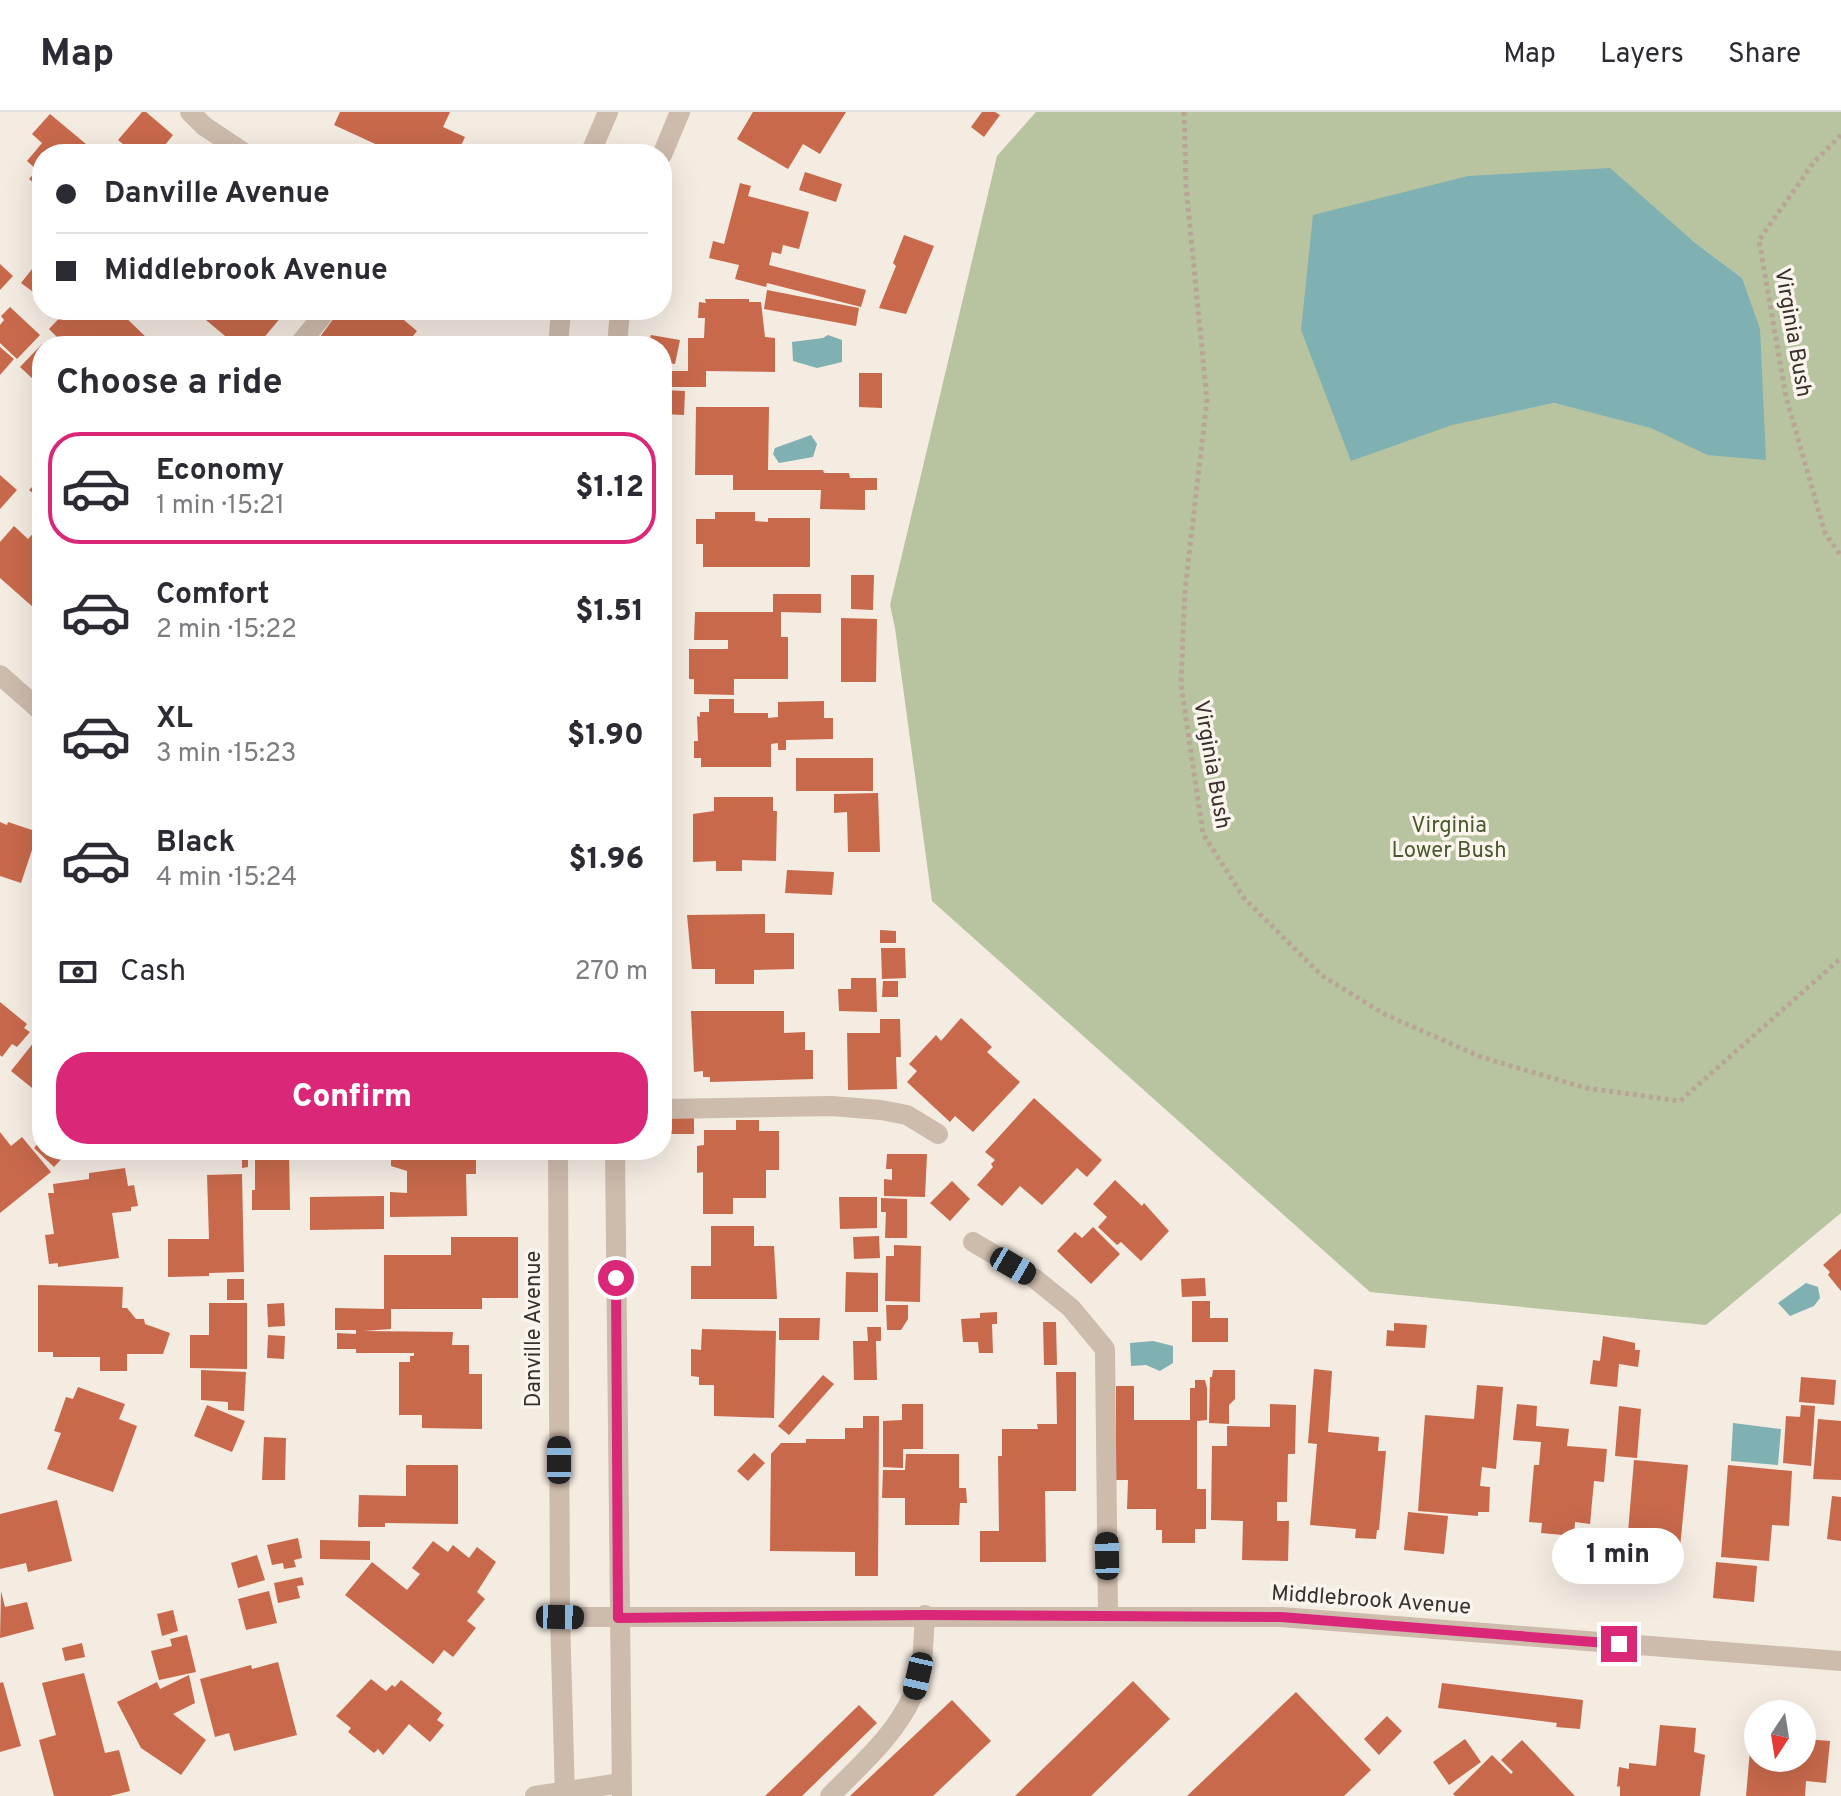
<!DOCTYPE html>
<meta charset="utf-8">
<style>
:root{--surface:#fff;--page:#f2f2f3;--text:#2b2b33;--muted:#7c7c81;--line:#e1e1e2;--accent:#db2777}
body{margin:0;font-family:Overpass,sans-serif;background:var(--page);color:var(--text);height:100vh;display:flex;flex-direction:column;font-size:30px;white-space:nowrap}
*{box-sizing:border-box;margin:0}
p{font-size:26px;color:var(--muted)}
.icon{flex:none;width:44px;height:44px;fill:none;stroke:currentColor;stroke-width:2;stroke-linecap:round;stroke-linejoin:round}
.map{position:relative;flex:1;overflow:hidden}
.side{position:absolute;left:32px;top:224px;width:640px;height:824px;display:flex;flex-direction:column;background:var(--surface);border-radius:32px;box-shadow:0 8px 32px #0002}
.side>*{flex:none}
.hud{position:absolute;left:32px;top:32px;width:640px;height:176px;border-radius:32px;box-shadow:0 8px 32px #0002;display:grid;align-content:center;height:176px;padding:0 24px;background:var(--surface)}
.needle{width:52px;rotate:192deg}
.controls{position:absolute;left:1744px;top:1588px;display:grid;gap:16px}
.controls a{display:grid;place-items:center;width:72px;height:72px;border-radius:50%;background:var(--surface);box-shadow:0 8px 32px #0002;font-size:40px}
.end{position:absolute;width:36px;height:36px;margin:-18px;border:10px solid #db2777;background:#fff;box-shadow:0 0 0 4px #fff}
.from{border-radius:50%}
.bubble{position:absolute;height:56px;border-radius:28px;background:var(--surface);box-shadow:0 8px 32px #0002;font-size:26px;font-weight:800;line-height:56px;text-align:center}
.car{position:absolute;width:24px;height:48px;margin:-24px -12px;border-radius:10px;box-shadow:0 0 6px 2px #0007;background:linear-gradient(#222 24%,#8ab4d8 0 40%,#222 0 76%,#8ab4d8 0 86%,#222 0)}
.hud b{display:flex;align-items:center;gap:28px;height:76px;font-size:30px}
.hud b+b{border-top:2px solid var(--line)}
.hud i{width:20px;height:20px;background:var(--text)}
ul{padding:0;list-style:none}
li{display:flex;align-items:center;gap:24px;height:112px;margin:0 16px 12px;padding:0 8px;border:4px solid transparent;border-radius:32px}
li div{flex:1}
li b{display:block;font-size:30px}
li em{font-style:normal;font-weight:800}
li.current{border-color:var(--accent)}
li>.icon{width:72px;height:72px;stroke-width:1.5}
h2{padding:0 24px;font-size:36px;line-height:96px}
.pay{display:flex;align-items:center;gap:20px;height:88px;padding:0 24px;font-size:30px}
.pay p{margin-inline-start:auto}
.cta{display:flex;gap:16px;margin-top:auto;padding:16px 24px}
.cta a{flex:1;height:92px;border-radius:32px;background:var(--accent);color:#fff;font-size:32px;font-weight:800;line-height:92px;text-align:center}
header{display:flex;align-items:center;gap:48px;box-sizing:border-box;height:112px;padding:0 40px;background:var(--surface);border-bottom:2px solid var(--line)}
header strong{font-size:38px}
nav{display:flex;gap:44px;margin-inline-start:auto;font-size:28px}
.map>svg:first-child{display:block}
.green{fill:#b8c4a0;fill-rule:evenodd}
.water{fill:#7fb0b2}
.building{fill:#c8694b}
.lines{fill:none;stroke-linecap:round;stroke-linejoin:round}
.path{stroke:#b9a596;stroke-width:5;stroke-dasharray:4 4;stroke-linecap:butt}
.minor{stroke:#cdbbac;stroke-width:20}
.route{stroke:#db2777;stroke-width:10}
.labels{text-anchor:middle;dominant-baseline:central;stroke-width:7;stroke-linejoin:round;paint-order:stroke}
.street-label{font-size:22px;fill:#3b302b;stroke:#fbf5ee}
.park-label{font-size:22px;fill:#4a5a2e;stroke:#fbf5ee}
</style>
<header>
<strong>Map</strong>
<nav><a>Map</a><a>Layers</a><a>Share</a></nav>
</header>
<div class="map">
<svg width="1841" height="1684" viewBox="0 0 1841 1684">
<rect width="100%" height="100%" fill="#f4ebe1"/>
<path class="green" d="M1036 0H1841V1101L1706 1213 1370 1180 932 789 895 516 890 493 997 44ZM1694 130 1742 166 1707 343 1651 315 1554 291 1452 312 1351 348Z"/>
<path class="water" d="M1610 56 1694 130 1742 166 1760 217 1766 348 1707 343 1651 316 1554 291 1452 313 1351 349 1301 218 1313 103 1468 64Z
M828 223 842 228V250L817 256 793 249 792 230 823 226Z
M811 323 817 332 813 345 779 351 773 342 775 336Z
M1806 1171 1818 1175 1820 1186 1814 1194 1790 1204 1778 1191Z
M1153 1229 1173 1234V1251L1160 1259 1146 1253 1131 1254 1130 1231Z
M1733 1311 1781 1317 1778 1353 1731 1349Z"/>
<path class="building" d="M142 0H146L173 23 158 42H127L130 38 118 28Z
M340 0H450L443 15 465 25 457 42H397L334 13Z
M753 0H846L820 42 803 32 788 57 737 27Z
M982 0H995L1000 3 984 25 971 15Z
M50 2 98 42H42V78L29 67 37 58 27 49 42 31 32 22Z
M805 60 842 72 836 90 799 78Z
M740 71 751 74 748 84 809 100 799 137 783 133 781 142 772 140 769 153 866 178 861 195 767 171 766 175 735 167 739 153 709 146 713 129 724 132Z
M904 123 934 134 906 202 879 196 896 154 893 151Z
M40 147 42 183 40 185 21 171Z
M0 152 13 164 0 178Z
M767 178 859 196 856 214 764 197Z
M705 187H749V190H761L765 225 775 226V260L706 259V275H671V259H688V226H704L705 206H698L699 190 706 191Z
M10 195 40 223 17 247 0 231V213L4 208 1 204Z
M67 198H118L149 228 145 234H66L49 217Z
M194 198H287L257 234H237Z
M340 198H368L373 201 375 198H392L417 219 405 234H317V229Z
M651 223 680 228 675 252 662 250V234H648Z
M42 232V260L34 268 20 255Z
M0 235 14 247 0 263Z
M859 261H882V296L859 295Z
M662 278 685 279 684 303 662 302Z
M696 295H769L768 358H823L824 361H849L850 366H877V378H865V398L820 397 821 378H733V363H695Z
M0 363 17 378 0 397Z
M42 365V389L29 378Z
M715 400H755V409L768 410V406H810V455H703V432H696V407H715Z
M14 414 28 427 36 418 42 424V487L34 496 0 466V430Z
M851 463H874L873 498 851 497Z
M773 482H821V501L781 500V525H788V567H734V583L694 582V567H689V537H728V528H694L695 500H773Z
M841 506 877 507 876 570H841Z
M709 587H734V601H768V606L778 605V590L824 589V606H833V627L786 628V638H778V631L771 632V655H701V646H694V629H698L697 604 700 605V600H709Z
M796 646H873V679H796Z
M878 681 880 740H848L847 700 834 701V682Z
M714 685H773V699H777L776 749 742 748V759H716V749L693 750V702L714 699Z
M0 710 7 713 8 710 38 720 21 771 0 764Z
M787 758 834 760 832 783 785 781Z
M765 802V821H794V857L754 858V872H715V857H692L687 803Z
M880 818 896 819V831H880Z
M881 836H905L906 866 882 867Z
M851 866H876L877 900 839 899 838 877H851Z
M883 869H898V885H882Z
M0 890 27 912 24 916 30 920 17 935 12 932 2 945 0 943Z
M691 899H784V921L805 920V938H813V967L710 970V965H703V959L694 960Z
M961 906 992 935 987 940 1020 970 973 1020 955 1004 950 1010 907 970 917 959 909 952 936 923 941 929Z
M880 907H900L901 945H896L897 977 848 978 847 921H880Z
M42 920V984L11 959Z
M1034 986 1102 1048 1087 1065 1077 1056 1042 1093 1020 1074 1002 1094 977 1073 993 1055 991 1052 995 1048 985 1040Z
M694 1002V1022H665V1003Z
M736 1008H759V1019H779V1058H766V1086H733V1102H703V1060L697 1061V1034L704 1033V1018H736Z
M0 1020 11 1034 22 1025 51 1060 0 1101Z
M42 1027V1038H70L54 1055 34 1036Z
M235 1038H248V1055L242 1056V1048H236Z
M255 1038H289L290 1098H252V1078H255Z
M391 1038H476V1062H466L467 1104 390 1105V1080L407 1081V1059L391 1054Z
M887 1042H927L925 1085 884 1084V1067L892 1068V1057H886Z
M125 1056 128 1074 134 1073 138 1094 131 1095V1099L112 1101 119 1146 58 1155V1151L49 1152 45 1123 54 1122 48 1081H54L53 1072 89 1067V1061Z
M242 1062 244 1160 209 1161V1164L168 1165V1127H209L207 1063Z
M1115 1068 1142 1094 1144 1091 1169 1119 1141 1149 1121 1130 1117 1133 1098 1115 1107 1105 1093 1092Z
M952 1069 970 1087 950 1109 930 1091Z
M384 1084V1117L310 1118V1085Z
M839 1085H877V1116L840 1117Z
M881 1086 907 1087V1126H885L886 1100H881Z
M711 1114H754V1134H774L777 1187H691V1154H711Z
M1093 1115 1120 1142 1091 1172 1057 1139 1075 1120 1082 1126Z
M879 1124 880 1146 854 1147 853 1125Z
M451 1125H518V1186H482V1197H391V1217L363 1219 453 1220 452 1233H469V1262H482V1317L422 1316V1303H399V1250H410V1244H414V1241H356V1237H337V1221L356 1222V1218H335V1196L384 1197V1143H451Z
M894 1133 921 1134 920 1190 885 1189 886 1144H894Z
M1841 1137V1179L1828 1163 1830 1160 1823 1153Z
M846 1160 878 1161V1200H845Z
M1205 1166 1206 1184 1182 1185 1181 1167Z
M227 1167H244V1188H227Z
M38 1173 123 1175 122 1196H127L136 1207H144L145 1212 170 1221 163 1242H127V1259H100V1245H53V1240H38Z
M1192 1189H1210V1206H1228V1230H1192Z
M209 1191H247V1257L190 1256V1223H209Z
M284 1191 285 1214 268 1215 267 1192Z
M886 1193H908V1207L901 1218H887Z
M997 1200V1212H992L993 1241H979L978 1230H963L961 1207 980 1206V1201Z
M779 1206H820L819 1228H779Z
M1043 1210H1056L1057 1253H1044Z
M1394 1211 1427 1213 1425 1236 1386 1234 1387 1218 1394 1219Z
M867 1215H881V1229H876L877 1268H854L853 1229H868Z
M702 1217 776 1219 774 1306 714 1304V1273H699V1265L691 1264V1237L701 1238Z
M268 1223 285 1224 284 1247 267 1246Z
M1603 1224 1635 1231V1238H1640L1638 1255 1619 1252 1617 1275 1590 1272 1593 1248 1600 1249Z
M1314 1257 1332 1259 1328 1320 1379 1325 1378 1339H1386L1379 1418H1377L1376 1427 1355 1426 1356 1417 1310 1413 1317 1332 1308 1331Z
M201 1258 246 1260 244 1299 228 1298V1290L201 1288Z
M1213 1258H1235V1287L1229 1293V1312L1209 1311 1210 1265H1212Z
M1056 1260H1076V1379H1045L1046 1450H980V1419H999L998 1344H1002V1317H1038L1037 1312H1057Z
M823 1263 834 1272 789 1323 778 1314Z
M1801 1265 1836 1268 1834 1293 1799 1290Z
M1195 1268H1205L1207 1276V1308L1197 1309V1377H1206V1417H1195V1431H1162V1418H1156V1397H1127L1128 1368H1116V1274H1134V1308H1190V1276H1195Z
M1477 1273 1503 1275 1496 1357 1482 1355 1480 1374 1490 1375 1489 1400H1478V1404L1418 1399 1425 1303 1474 1307Z
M78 1275 125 1292 119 1307 137 1314 113 1380 47 1357 61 1321 54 1319 66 1285 73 1287Z
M902 1292H923V1337H903V1356L883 1355V1309L902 1308Z
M1270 1292 1296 1293 1295 1342H1288L1287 1390H1277V1409H1289L1288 1449 1242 1448 1243 1409 1211 1408 1212 1334H1227V1314L1270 1315Z
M1517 1292 1537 1294 1536 1314 1569 1317 1567 1334 1607 1337 1604 1370 1594 1369 1590 1412 1575 1410 1574 1424 1541 1421 1542 1411 1529 1410 1534 1353H1539L1541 1330 1513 1328Z
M207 1293 245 1309 232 1340 194 1324Z
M1801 1293 1815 1294 1811 1354 1783 1351 1786 1304 1800 1305Z
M1619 1294 1641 1297 1637 1346 1615 1344Z
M863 1304H879L878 1464H855V1440L770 1439 771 1342 781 1331H806V1327H845V1316H863Z
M1818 1307 1841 1309V1368L1813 1367Z
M264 1325 286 1326 285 1368H262Z
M754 1341 765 1351 748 1369 737 1359Z
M906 1342H959V1376H966L967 1391H960L959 1413H905V1386H882L883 1358H905Z
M1634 1348 1688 1353 1679 1446 1649 1444 1650 1435 1627 1432Z
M406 1353H458V1412L385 1411V1415H358L359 1383 406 1384Z
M1728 1353 1792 1359 1789 1414 1772 1413 1769 1449 1721 1445Z
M1832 1384 1841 1385V1429L1827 1427Z
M57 1388 72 1449 28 1460 26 1451 0 1457V1402Z
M1408 1400 1448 1404 1444 1442 1404 1438Z
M298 1426 302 1446 294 1448 296 1455 284 1457 283 1451 272 1453 267 1433Z
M320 1428 370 1429V1448L320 1447Z
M433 1429 448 1440 453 1433 469 1446 477 1435 496 1450 477 1480 485 1487 467 1509 476 1516 453 1545 444 1538 433 1552 345 1483 372 1450 407 1478 420 1462 412 1456Z
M257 1443 265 1468 238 1476 231 1451Z
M1716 1450 1757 1454 1754 1490 1713 1486Z
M302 1465 304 1473 297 1474 300 1486 278 1491 274 1471Z
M1 1479 5 1495 27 1490 34 1517 0 1526Z
M269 1479 277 1511 246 1518 238 1487Z
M173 1498 178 1519 162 1524 157 1502Z
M187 1523 196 1560 159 1568 151 1539 172 1534 170 1527Z
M82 1531 85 1545 65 1549 62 1536Z
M278 1550 297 1623 234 1639 229 1621 215 1625 200 1567 251 1553 252 1557Z
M84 1561 105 1641 119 1638 130 1679 110 1684H54L39 1628 56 1623 42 1571Z
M189 1563 195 1591 173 1602 206 1628 181 1663 141 1636 117 1590 157 1570 160 1577Z
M371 1567 386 1579 392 1573 395 1575 401 1568 442 1601 437 1608 444 1613 430 1630 409 1612 383 1643 378 1637 374 1641 348 1620 351 1616 336 1604Z
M1133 1569 1170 1607 1091 1684H1015Z
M3 1570 21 1634 0 1640V1571Z
M1442 1571 1583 1588 1580 1617 1556 1615 1557 1611 1438 1596Z
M1296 1580 1371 1658 1344 1684H1187Z
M952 1588 991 1629 933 1684H850Z
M859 1593 877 1611 802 1684H765Z
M1387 1604 1402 1619 1379 1643 1364 1627Z
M1660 1613 1696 1616 1694 1640 1705 1643 1700 1684H1620V1674L1617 1675 1619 1655 1629 1657V1651L1656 1654Z
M1465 1627 1481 1650 1449 1673 1433 1650Z
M1751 1627 1758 1628V1646H1802V1632H1805V1627L1830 1629 1826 1671 1806 1669 1805 1684H1746Z
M1522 1628 1575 1684H1455L1453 1682 1492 1643 1511 1662 1513 1660 1501 1648Z"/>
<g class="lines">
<path class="path" d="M1184 0 1186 74 1207 288 1185 478 1181 572 1203 722 1244 786 1321 863 1384 902 1481 945 1586 976 1680 989 1841 846
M1841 23 1814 50 1759 128 1786 285 1825 421 1841 444"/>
<path class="minor" d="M190 0 204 14 246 42
M590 42 608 0
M662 43 680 0
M298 234 327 198
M558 234 561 198
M617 234 620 198
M0 563 42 600
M662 997 831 994 881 998 907 1003 938 1022
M558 1038 560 1505 565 1684
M615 1038 622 1684
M973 1130 1034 1166 1071 1196 1105 1237 1108 1504
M560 1505H1281L1841 1549
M535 1684 621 1671
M830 1684C860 1653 895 1624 913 1583 924 1559 923 1530 925 1503"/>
</g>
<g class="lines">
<path class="route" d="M616 1166 618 1506 925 1503 1281 1505 1619 1532"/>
</g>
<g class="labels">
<g class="street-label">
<text transform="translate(1792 221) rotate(80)">Virginia Bush</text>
<text transform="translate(1211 653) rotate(80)">Virginia Bush</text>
<text transform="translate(534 1217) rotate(-90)">Danville Avenue</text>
<text transform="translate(1371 1489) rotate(4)">Middlebrook Avenue</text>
</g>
<g class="park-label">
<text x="1449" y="714">Virginia<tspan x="1449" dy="25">Lower Bush</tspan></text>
</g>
</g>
</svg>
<div class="controls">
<a><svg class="needle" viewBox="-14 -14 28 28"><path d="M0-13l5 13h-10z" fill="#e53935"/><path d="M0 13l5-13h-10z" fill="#7c7c81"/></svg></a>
</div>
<i class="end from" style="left:616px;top:1166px"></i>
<i class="end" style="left:1619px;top:1532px"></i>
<div class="bubble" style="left:1552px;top:1416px;width:132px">1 min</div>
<i class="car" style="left:1013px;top:1154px;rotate:120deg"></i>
<i class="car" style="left:559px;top:1348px;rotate:0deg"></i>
<i class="car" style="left:1107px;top:1444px;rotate:359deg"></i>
<i class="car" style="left:560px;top:1505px;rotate:91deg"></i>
<i class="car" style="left:918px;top:1564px;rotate:193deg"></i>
<div class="hud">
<b><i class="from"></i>Danville Avenue</b>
<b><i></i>Middlebrook Avenue</b>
</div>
<section class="side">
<h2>Choose a ride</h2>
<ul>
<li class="current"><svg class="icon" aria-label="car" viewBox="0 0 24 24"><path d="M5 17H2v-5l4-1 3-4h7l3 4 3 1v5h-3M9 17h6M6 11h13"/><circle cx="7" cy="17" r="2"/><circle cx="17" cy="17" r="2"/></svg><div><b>Economy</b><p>1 min · 15:21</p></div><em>$1.12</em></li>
<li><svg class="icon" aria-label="car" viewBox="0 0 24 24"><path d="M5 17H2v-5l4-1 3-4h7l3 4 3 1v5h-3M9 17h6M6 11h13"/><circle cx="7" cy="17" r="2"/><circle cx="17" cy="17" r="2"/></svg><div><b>Comfort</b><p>2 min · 15:22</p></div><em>$1.51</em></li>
<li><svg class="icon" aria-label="car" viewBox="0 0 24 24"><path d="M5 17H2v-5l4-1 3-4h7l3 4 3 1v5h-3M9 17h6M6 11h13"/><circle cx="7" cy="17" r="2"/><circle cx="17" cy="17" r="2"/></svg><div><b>XL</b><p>3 min · 15:23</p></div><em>$1.90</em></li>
<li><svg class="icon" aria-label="car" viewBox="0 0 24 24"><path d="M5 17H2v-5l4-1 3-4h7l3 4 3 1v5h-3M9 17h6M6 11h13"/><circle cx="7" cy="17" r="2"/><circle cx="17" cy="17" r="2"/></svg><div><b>Black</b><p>4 min · 15:24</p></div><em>$1.96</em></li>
</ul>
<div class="pay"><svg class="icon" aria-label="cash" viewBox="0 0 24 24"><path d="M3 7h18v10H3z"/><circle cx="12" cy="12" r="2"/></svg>Cash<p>270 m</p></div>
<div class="cta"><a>Confirm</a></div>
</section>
</div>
